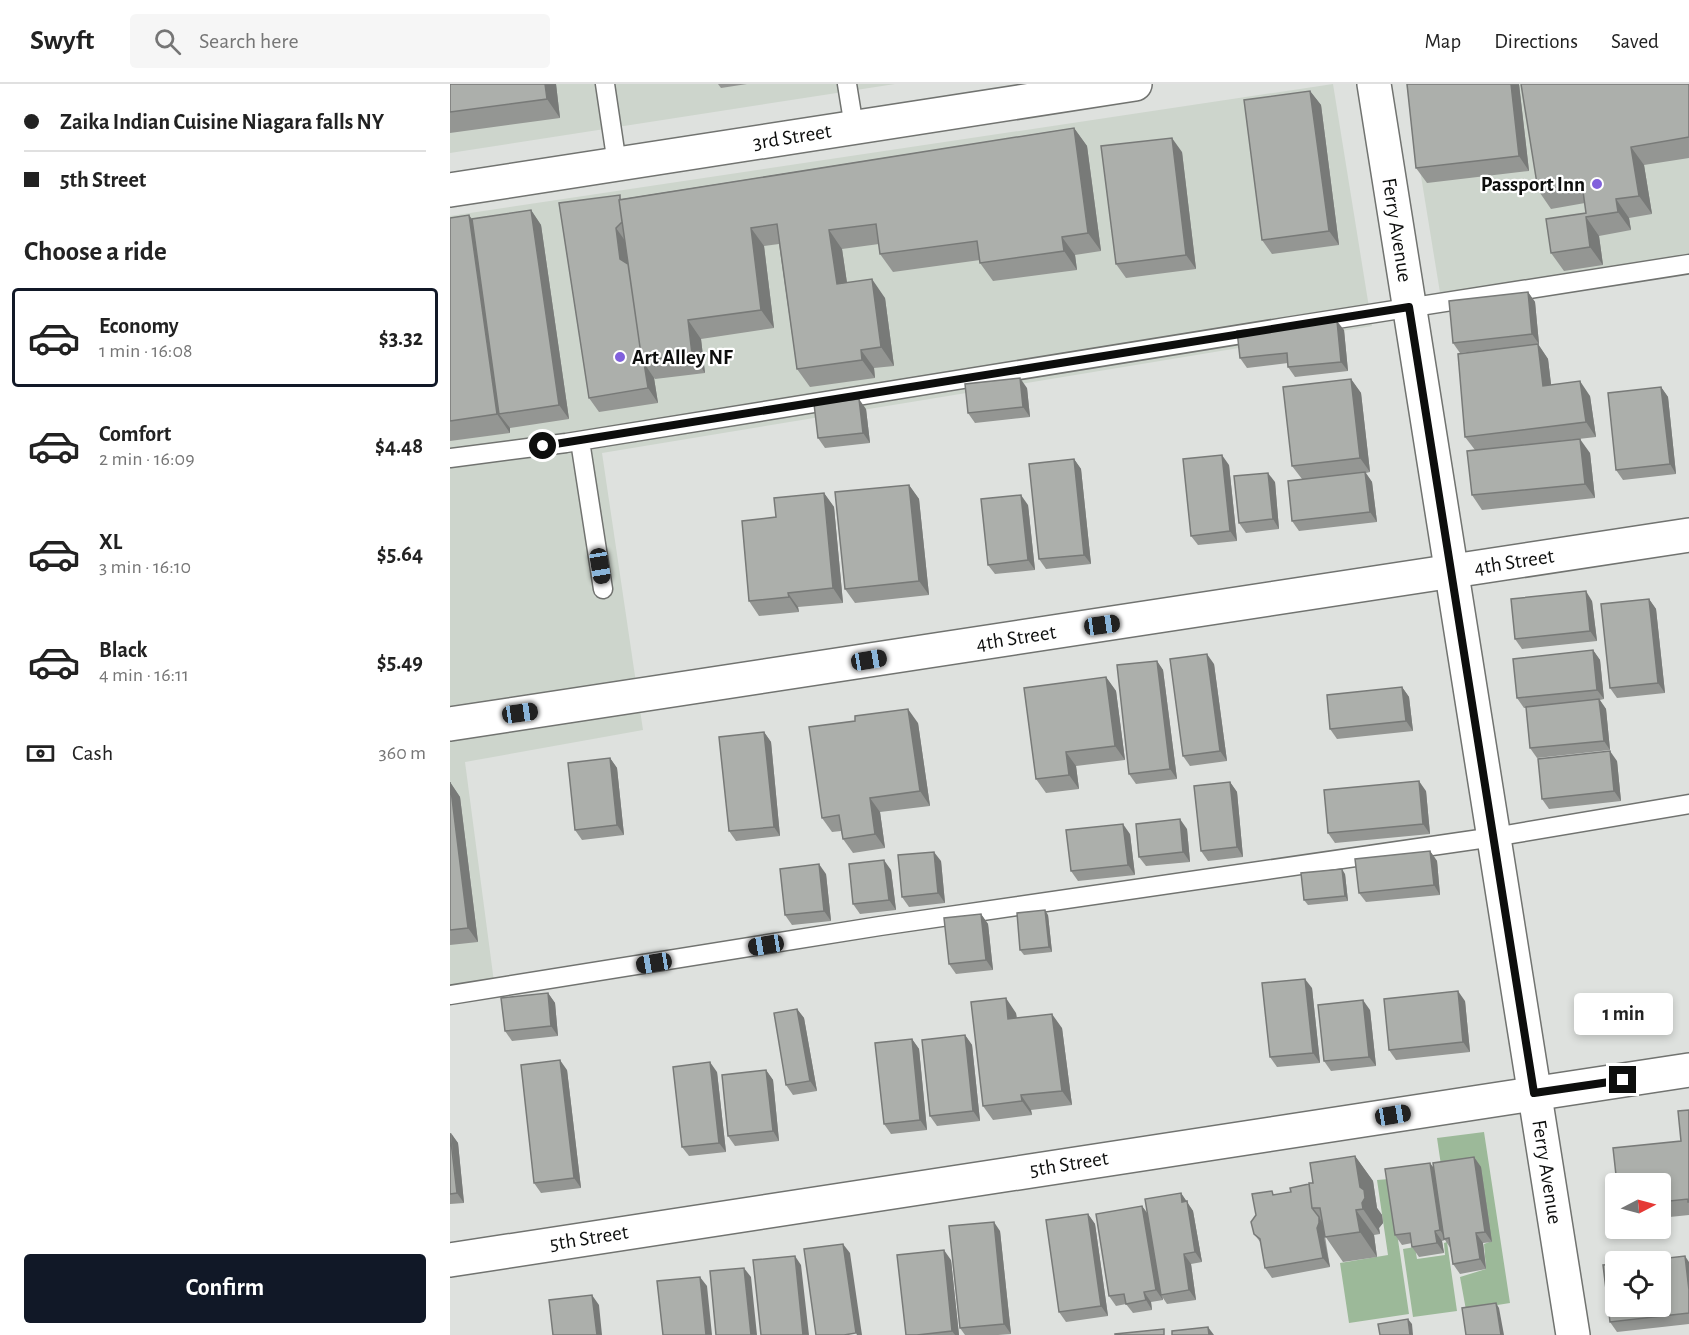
<!DOCTYPE html>
<meta charset="utf-8">
<style>
:root{--surface:#fff;--page:#f6f6f6;--text:#222;--muted:#767676;--line:#e0e0e0;--accent:#111827}
body{margin:0;font-family:"Alegreya Sans",sans-serif;background:var(--page);color:var(--text);height:100vh;display:flex;flex-direction:column;font-size:22px;white-space:nowrap}
*{box-sizing:border-box;margin:0}
p{font-size:20px;color:var(--muted)}
.icon{flex:none;width:33px;height:33px;fill:none;stroke:currentColor;stroke-width:2;stroke-linecap:round;stroke-linejoin:round}
.map{position:relative;flex:1;overflow:hidden}
.panel{display:flex;flex-direction:column;background:var(--surface);width:450px}
.panel>*{flex:none}
.top-card{display:grid;align-content:center;height:132px;padding:0 24px;background:var(--surface)}
.needle{width:39px;rotate:84deg}
.tools{position:absolute;left:1155px;top:1089px;display:grid;gap:12px}
.tools a{display:grid;place-items:center;width:66px;height:66px;border-radius:6px;background:var(--surface);box-shadow:0 3px 9px #0003;font-size:30px}
.end{position:absolute;width:27px;height:27px;margin:-14px;border:8px solid #0d0e0d;background:#fff;box-shadow:0 0 0 3px #fff}
.from{border-radius:50%}
.bubble{position:absolute;height:42px;border-radius:6px;background:var(--surface);box-shadow:0 3px 9px #0003;font-size:20px;font-weight:600;line-height:42px;text-align:center}
.car{position:absolute;width:18px;height:36px;margin:-18px -9px;border-radius:8px;box-shadow:0 0 4px 2px #0007;background:linear-gradient(#222 24%,#8ab4d8 0 40%,#222 0 76%,#8ab4d8 0 86%,#222 0)}
.top-card b{display:flex;align-items:center;gap:21px;height:57px;font-size:22px}
.top-card b+b{border-top:2px solid var(--line)}
.top-card i{width:15px;height:15px;background:var(--text)}
ul{padding:0;list-style:none}
li{display:flex;align-items:center;gap:18px;height:99px;margin:0 12px 9px;padding:0 12px;border:3px solid transparent;border-radius:6px}
li div{flex:1}
li b{display:block;font-size:22px}
li em{font-style:normal;font-weight:600}
li.active{border-color:var(--accent)}
li>.icon{width:54px;height:54px;stroke-width:1.5}
h2{padding:0 24px;font-size:27px;line-height:72px}
.pay{display:flex;align-items:center;gap:15px;height:66px;padding:0 24px;font-size:22px}
.pay p{margin-inline-start:auto}
.button{display:flex;gap:12px;margin-top:auto;padding:12px 24px}
.button a{flex:1;height:69px;border-radius:6px;background:var(--accent);color:#fff;font-size:24px;font-weight:600;line-height:69px;text-align:center}
header{display:flex;align-items:center;gap:36px;box-sizing:border-box;height:84px;padding:0 30px;background:var(--surface);border-bottom:2px solid var(--line)}
header strong{font-size:28px}
nav{display:flex;gap:33px;margin-inline-start:auto;font-size:21px}
.search{width:420px;height:54px;background:var(--page);display:flex;align-items:center;gap:15px;box-sizing:border-box;padding:0 21px;border-radius:6px;color:var(--muted);font-size:22px}
main{display:flex;flex:1;min-height:0}
.map>svg:first-child{display:block}
.built{fill:#cdd5cc}
.green{fill:#9cb999}
.lines{fill:none;stroke-linecap:round;stroke-linejoin:round}
.service-casing{stroke:#717370;stroke-width:21}
.minor-casing{stroke:#717370;stroke-width:36}
.tertiary-casing{stroke:#717370;stroke-width:36}
.primary-casing{stroke:#717370;stroke-width:36}
.service{stroke:#fff;stroke-width:18}
.minor{stroke:#fff;stroke-width:33}
.tertiary{stroke:#fff;stroke-width:33}
.primary{stroke:#fff;stroke-width:33}
.wall{fill:#949693}
.shaded-wall{fill:#787a78}
.building{fill:#acafab;stroke:#787a78;stroke-width:1.5}
.route{stroke:#0d0e0d;stroke-width:8}
.poi-dot{fill:#8161dc;stroke:#fff;stroke-width:2}
.labels{text-anchor:middle;dominant-baseline:central;stroke-width:4.5;stroke-linejoin:round;paint-order:stroke}
.street-label{font-size:21px;fill:#0d0e0d;stroke:#fff}
.poi-label{font-size:21px;font-weight:bold;fill:#0d0e0d;stroke:#fff;text-anchor:end}
</style>
<header>
<strong>Swyft</strong>
<div class="search"><svg class="icon" aria-label="search" viewBox="0 0 24 24"><circle cx="10" cy="10" r="6"/><path d="M15 15l6 6"/></svg>Search here</div>
<nav><a>Map</a><a>Directions</a><a>Saved</a></nav>
</header>
<main>
<section class="panel">
<div class="top-card">
<b><i class="from"></i>Zaika Indian Cuisine Niagara falls NY</b>
<b><i></i>5th Street</b>
</div>
<h2>Choose a ride</h2>
<ul>
<li class="active"><svg class="icon" aria-label="car" viewBox="0 0 24 24"><path d="M5 17H2v-5l4-1 3-4h7l3 4 3 1v5h-3M9 17h6M6 11h13"/><circle cx="7" cy="17" r="2"/><circle cx="17" cy="17" r="2"/></svg><div><b>Economy</b><p>1 min · 16:08</p></div><em>$3.32</em></li>
<li><svg class="icon" aria-label="car" viewBox="0 0 24 24"><path d="M5 17H2v-5l4-1 3-4h7l3 4 3 1v5h-3M9 17h6M6 11h13"/><circle cx="7" cy="17" r="2"/><circle cx="17" cy="17" r="2"/></svg><div><b>Comfort</b><p>2 min · 16:09</p></div><em>$4.48</em></li>
<li><svg class="icon" aria-label="car" viewBox="0 0 24 24"><path d="M5 17H2v-5l4-1 3-4h7l3 4 3 1v5h-3M9 17h6M6 11h13"/><circle cx="7" cy="17" r="2"/><circle cx="17" cy="17" r="2"/></svg><div><b>XL</b><p>3 min · 16:10</p></div><em>$5.64</em></li>
<li><svg class="icon" aria-label="car" viewBox="0 0 24 24"><path d="M5 17H2v-5l4-1 3-4h7l3 4 3 1v5h-3M9 17h6M6 11h13"/><circle cx="7" cy="17" r="2"/><circle cx="17" cy="17" r="2"/></svg><div><b>Black</b><p>4 min · 16:11</p></div><em>$5.49</em></li>
</ul>
<div class="pay"><svg class="icon" aria-label="cash" viewBox="0 0 24 24"><path d="M3 7h18v10H3z"/><circle cx="12" cy="12" r="2"/></svg>Cash<p>360 m</p></div>
<div class="button"><a>Confirm</a></div>
</section>
<div class="map">
<svg width="1239" height="1251" viewBox="0 0 1239 1251">
<rect width="100%" height="100%" fill="#dee1de"/>
<path class="built" d="M0 0H445L0 69Z
M883 0 922 242 152 369 193 646 15 678 44 898 0 904V132Z
M956 0H1239V190L993 227Z"/>
<path class="green" d="M1034 1048 1060 1219 1016 1226 1010 1193 1036 1185 1034 1160 1042 1157 992 1088 987 1054Z
M939 1095 959 1230 899 1239 890 1179 938 1171 927 1096Z
M997 1158 1007 1227 963 1233 953 1165 965 1163 967 1175 995 1171 994 1159Z"/>
<g class="lines">
<defs>
<path id="service" d="M155 0 167 80
M397 0 404 43
M130 357 153 505
M0 374 116 359 836 243 1239 180
M0 911 430 842 1044 753 1239 720"/>
<path id="minor" d="M0 640 1239 451
M0 1176 1239 986"/>
<path id="tertiary" d="M0 106 685 0"/>
<path id="primary" d="M924 0 1123 1251"/>
</defs>
<use href="#service" class="service-casing"/>
<use href="#minor" class="minor-casing"/>
<use href="#tertiary" class="tertiary-casing"/>
<use href="#primary" class="primary-casing"/>
<use href="#service" class="service"/>
<use href="#minor" class="minor"/>
<use href="#tertiary" class="tertiary"/>
<use href="#primary" class="primary"/>
</g>
<path class="wall" d="M0 0H106L110 34 0 49Z
M268 0H297L271 4Z
M957 0H1069L1079 87 977 99 966 84Z
M1239 0V74L1194 81 1202 130 1179 134 1181 146 1149 152 1153 181 1114 187 1101 169 1136 129 1135 119 1101 125 1088 106Z
M860 7 871 21 889 161 822 170 812 156Z
M624 44 637 62 651 167 625 171 627 186 543 197 530 179V176L443 188 430 170 429 160 392 165 397 199 435 214 444 282 424 284 425 294 360 303 347 285 329 160 314 162 324 244 251 255 255 289 205 295 204 294 208 319 149 328 139 314 109 119 172 115Z
M732 68 746 185 676 194 666 180Z
M81 126 91 141 119 335 60 344V349L0 357V134L22 135Z
M1078 208 1085 218 1089 260H1088L1098 275 1101 301 1140 312 1146 353 1111 357 1140 369 1145 414 1032 426 1022 411 1025 366 1015 353 1074 262 1010 269 1003 259Z
M894 246 898 287 845 293 838 283V279L797 284 790 274Z
M901 295 911 309 920 388 916 389 922 398 927 438 849 447 842 437 852 395 842 382Z
M1211 303 1218 313 1226 390 1173 396 1166 386Z
M577 304 580 333 525 339 518 329Z
M416 325 420 359 375 364 368 354Z
M624 375 631 385 641 480 596 485 589 475Z
M779 381 787 457 748 461 741 452Z
M825 398 829 445 796 449 789 439Z
M459 401 469 415 479 511 405 519 395 505Z
M374 409 384 423 393 519 348 523 349 528 309 532 299 517 326 433Z
M578 421 585 486 545 490 538 481Z
M1199 515 1206 525 1215 609 1167 614 1160 604Z
M1142 517 1147 557 1072 565 1065 555Z
M1143 566 1150 576 1154 615 1150 616 1156 625 1160 666 1087 674 1080 664 1076 624H1074L1067 614Z
M707 577 713 586 727 695 686 700 679 690Z
M764 580 777 677 740 682 733 672Z
M656 593 666 607 675 676 626 682 629 705 596 709 586 695Z
M952 603 959 613 963 647 887 655 880 645Z
M468 639 480 722 430 728 435 764 403 769 393 755 391 747 382 748 372 734Z
M314 648 321 658 330 752 286 757 279 747Z
M160 674 167 684 174 751 132 756 125 746Z
M1167 677 1171 717 1099 725 1092 715Z
M0 698 10 713 28 858 0 861Z
M780 698 787 708 793 773 758 777 751 767Z
M976 707 980 750 885 759 878 749Z
M737 745 740 778 696 782 689 773Z
M680 750 685 791 628 797 621 787Z
M980 767 987 777 990 811 916 818 909 809Z
M491 777 495 819 459 823 452 813Z
M441 786 446 826 410 830 403 820Z
M376 790 381 837 342 841 335 831Z
M895 790 898 817 858 821 854 816Z
M531 830 538 840 543 886 506 890 499 880Z
M598 831 602 868 574 871 570 866Z
M862 904 870 979 827 983 820 973Z
M98 909 105 919 108 952 62 957 55 947Z
M1015 917 1020 968 946 976 939 966Z
M347 925 354 934 367 1007 343 1011 336 1001Z
M920 926 926 982 881 987 874 977Z
M566 929 567 934 612 944 622 1021 581 1026 582 1031 543 1036 533 1022Z
M515 951 522 961 530 1037 487 1042 480 1032Z
M462 955 469 965 477 1046 441 1050 434 1040Z
M117 986 131 1104 91 1109 84 1099Z
M316 986 323 996 329 1057 285 1062 278 1052Z
M267 988 276 1068 239 1072 232 1063Z
M1239 1026V1131L1210 1134V1100L1231 1057Z
M0 1049 8 1059 14 1119 0 1120Z
M905 1072 923 1097 927 1124 932 1131 933 1139 929 1144 930 1150 924 1151 927 1173 893 1178 875 1152 880 1183 822 1194 815 1184 811 1159 804 1150 825 1111 841 1108 863 1099Z
M1024 1073 1031 1083 1042 1158 1033 1159 1036 1185 1010 1190 1003 1180 1001 1165 995 1156 992 1157 994 1169 969 1173 962 1163V1159L952 1161 945 1151 984 1084Z
M731 1109 743 1127 752 1178 741 1180 746 1216 717 1220 713 1214V1216L701 1218 702 1226 683 1229 676 1220 666 1222 659 1212 692 1122 698 1130Z
M638 1130 645 1140 658 1232 616 1238 609 1228Z
M550 1147 561 1250 548 1251H515L510 1244Z
M501 1176 509 1251H456Z
M1239 1178V1240L1167 1248 1160 1238Z"/>
<path class="shaded-wall" d="M95 0H106L110 34 97 15Z
M1061 0H1069L1079 87 1069 72Z
M860 7 871 21 889 161 879 147Z
M624 44 637 62 651 167 638 149Z
M722 54 732 68 746 185 736 171Z
M1181 63 1194 81 1202 130 1189 112Z
M1166 115 1179 134 1181 146 1168 128Z
M81 126 91 141 119 335 109 321Z
M19 131 32 149 49 330 60 344V349L47 330Z
M1136 133 1149 152 1153 181 1140 163Z
M166 144 176 158 180 190 170 175Z
M301 144 314 162 324 244 311 226Z
M379 146 392 165 400 219 387 200Z
M612 153 625 171 627 186 614 167Z
M422 195 435 214 444 282 431 263Z
M1078 208 1085 218 1089 260 1082 250Z
M238 236 251 255 255 289 242 270Z
M887 237 894 246 898 287 891 278Z
M1088 260 1098 275 1103 316 1093 302Z
M411 266 424 284 425 294 412 276Z
M194 279 204 294 208 319 198 304Z
M570 294 577 304 580 333 573 323Z
M901 295 911 309 920 388 910 374Z
M1130 297 1140 312 1146 353 1136 338Z
M1211 303 1218 313 1226 390 1220 380Z
M409 315 416 325 420 359 413 349Z
M1130 355 1140 369 1145 414 1135 400Z
M772 371 779 381 787 457 780 447Z
M624 375 631 385 641 480 634 471Z
M915 388 922 398 927 438 920 428Z
M818 389 825 398 829 445 823 435Z
M459 401 469 415 479 511 469 497Z
M374 409 384 423 393 519 383 504Z
M571 411 578 421 585 486 578 476Z
M1136 507 1142 517 1147 557 1140 547Z
M338 509 348 523 349 528 339 513Z
M1199 515 1206 525 1215 609 1208 599Z
M1143 566 1150 576 1154 615 1147 606Z
M757 570 764 580 777 677 770 667Z
M707 577 713 586 727 695 720 685Z
M656 593 666 607 675 676 665 662Z
M952 603 959 613 963 647 956 637Z
M1149 615 1156 625 1160 666 1154 657Z
M458 625 468 639 480 722 470 707Z
M314 648 321 658 330 752 324 743Z
M1160 667 1167 677 1171 717 1164 707Z
M616 668 626 682 629 705 619 691Z
M160 674 167 684 174 751 167 741Z
M969 697 976 707 980 750 973 740Z
M0 698 10 713 28 858 18 844Z
M780 698 787 708 793 773 787 763Z
M420 714 430 728 435 764 425 750Z
M730 735 737 745 740 778 733 768Z
M673 740 680 750 685 791 678 781Z
M980 767 987 777 990 811 984 801Z
M484 768 491 777 495 819 488 809Z
M434 776 441 786 446 826 439 816Z
M369 780 376 790 381 837 374 827Z
M892 785 895 790 898 817 895 812Z
M595 826 598 831 602 868 599 863Z
M531 830 538 840 543 886 536 876Z
M855 895 862 904 870 979 863 969Z
M1008 907 1015 917 1020 968 1013 958Z
M98 909 105 919 108 952 101 942Z
M556 914 566 929 568 949 558 935Z
M913 916 920 926 926 982 919 973Z
M347 925 354 934 367 1007 360 997Z
M602 930 612 944 622 1021 612 1007Z
M515 951 522 961 530 1037 523 1027Z
M462 955 469 965 477 1046 470 1036Z
M110 976 117 986 131 1104 124 1094Z
M260 978 267 988 276 1068 269 1059Z
M316 986 323 996 329 1057 323 1047Z
M571 1011 581 1026 582 1031 572 1017Z
M1 1049 8 1059 14 1119 7 1109Z
M905 1072 923 1097 927 1124 932 1131 933 1139 929 1144 930 1150 913 1125Z
M1024 1073 1031 1083 1042 1158 1035 1148Z
M980 1079 987 1088 997 1156 990 1146Z
M731 1109 743 1127 752 1178 745 1168 732 1118Z
M692 1122 699 1132 711 1211 713 1216 706 1206Z
M906 1126 924 1151 927 1173 910 1148Z
M638 1130 645 1140 658 1232 651 1222Z
M869 1133 875 1143 876 1149 874 1154 880 1183 873 1174 867 1144Z
M544 1138 550 1147 561 1250 554 1240Z
M985 1147 992 1157 994 1169 987 1159Z
M1026 1149 1033 1159 1036 1185 1030 1175Z
M393 1160 400 1169 412 1251H407L406 1249Z
M494 1166 501 1176 509 1251H505L502 1247Z
M734 1170 741 1180 746 1216 739 1206Z
M345 1172 351 1181 359 1251H353Z
M1235 1172 1239 1178V1206Z
M294 1184 301 1193 307 1251H301Z
M250 1193 257 1202 262 1251H256Z
M694 1208 701 1218 702 1226 696 1216Z
M142 1211 149 1221 152 1251H147Z
M1046 1219 1049 1224 1054 1251H1051Z
M958 1235 962 1240 963 1251H960Z
M758 1243 764 1251H759Z"/>
<path class="building" d="M0 0H95L97 15 0 28Z
M957 0H1061L1069 72 966 84Z
M1071 0H1239V53L1181 63 1189 112 1166 115 1168 128 1136 133 1140 163 1101 169 1096 135 1136 129 1132 100 1088 106Z
M860 7 879 147 812 156 794 16Z
M624 44 638 149 612 153 614 167 530 179 527 157 430 170 426 140 379 146 387 200 422 195 431 263 411 266 412 276 347 285 327 140 301 144 311 226 238 236 242 270 192 277 169 116Z
M722 54 736 171 666 180 651 62Z
M170 111V116H169L172 138 166 144 170 175 178 180 192 277 194 279 198 304 139 314 109 119Z
M81 126 109 321 49 330 22 135Z
M19 131 47 330 0 337V134Z
M1078 208 1082 250 1003 259 999 217Z
M887 237 891 278 838 283 837 269 790 274 787 247Z
M1088 260 1093 302 1130 297 1136 338 1015 353 1008 270Z
M570 294 573 323 518 329 515 300Z
M901 295 910 374 842 382 833 303Z
M1211 303 1220 380 1166 386 1158 309Z
M409 315 413 349 368 354 364 320Z
M1130 355 1135 400 1022 411 1017 367Z
M772 371 780 447 741 452 733 375Z
M624 375 634 471 589 475 579 380Z
M915 388 920 428 842 437 838 397Z
M818 389 823 435 789 439 784 392Z
M459 401 469 497 395 505 385 408Z
M374 409 383 504 338 509 339 513 299 517 292 437 326 433 324 414Z
M571 411 578 476 538 481 531 415Z
M1136 507 1140 547 1065 555 1061 515Z
M1199 515 1208 599 1160 604 1151 520Z
M1143 566 1147 606 1067 614 1063 575Z
M757 570 770 667 733 672 720 575Z
M707 577 720 685 679 690 667 581Z
M656 593 665 662 616 668 619 691 586 695 574 604Z
M952 603 956 637 880 645 877 611Z
M1149 615 1154 657 1080 664 1076 623Z
M458 625 470 707 420 714 425 750 393 755 389 731 372 734 359 643 405 637V632Z
M314 648 324 743 279 747 269 653Z
M1160 667 1164 707 1092 715 1088 675Z
M160 674 167 741 125 746 118 679Z
M969 697 973 740 878 749 874 706Z
M0 698 18 844 0 846Z
M780 698 787 763 751 767 744 702Z
M730 735 733 768 689 773 686 740Z
M673 740 678 781 621 787 616 746Z
M980 767 984 801 909 809 905 775Z
M484 768 488 809 452 813 448 771Z
M434 776 439 816 403 820 399 780Z
M369 780 374 827 335 831 330 785Z
M892 785 895 812 854 816 851 789Z
M595 826 599 863 570 866 567 829Z
M531 830 536 876 499 880 494 834Z
M855 895 863 969 820 973 812 899Z
M1008 907 1013 958 939 966 934 915Z
M98 909 101 942 55 947 51 914Z
M556 914 558 935 602 930 612 1007 571 1011 572 1017 533 1022 521 918Z
M913 916 919 973 874 977 868 921Z
M347 925 360 997 336 1001 324 929Z
M515 951 523 1027 480 1032 472 956Z
M462 955 470 1036 434 1040 425 959Z
M110 976 124 1094 84 1099 71 981Z
M260 978 269 1059 232 1063 223 983Z
M316 986 323 1047 278 1052 272 991Z
M1239 1026V1118H1238V1115L1210 1118V1100H1167L1163 1064 1231 1057 1228 1027Z
M0 1049 7 1109 0 1110Z
M905 1072 910 1103 914 1106 915 1114 912 1119 913 1125 906 1126 910 1148 875 1153 870 1124H862L859 1099H863L860 1079Z
M1024 1073 1035 1148 1026 1149 1030 1175 1003 1180 999 1154 994 1155 983 1079Z
M980 1079 990 1146 985 1147 987 1159 962 1163 960 1149 945 1151 935 1085Z
M859 1100 862 1124 869 1133V1139L867 1144 873 1174 815 1184 810 1155 804 1150 801 1138 806 1131 802 1110 822 1107 823 1111 841 1108 840 1104Z
M731 1109 732 1118 737 1117 745 1168 734 1170 739 1206 711 1211 695 1115Z
M692 1122 706 1206 694 1208 696 1216 676 1220 674 1210 659 1212 646 1130Z
M638 1130 651 1222 609 1228 596 1136Z
M544 1138 554 1240 510 1244 499 1142Z
M393 1160 406 1249 394 1251H366L354 1165Z
M494 1166 502 1247 467 1251H456L447 1171Z
M345 1172 353 1251H311L303 1176Z
M1235 1172 1239 1206V1229L1160 1238 1153 1181 1166 1180V1222H1210V1178H1184Z
M294 1184 301 1251H266L260 1187Z
M250 1193 256 1251H213L207 1197Z
M142 1211 147 1251H103L99 1216Z
M1046 1219 1051 1251H1016L1012 1224Z
M958 1235 960 1251H930L928 1240Z
M758 1243 759 1251H722V1247Z
M714 1245V1251H665V1250Z"/>
<g class="lines">
<path class="route" d="M93 362 959 223 1084 1009 1173 996"/>
</g>
<g class="poi-dot">
<circle cx="1147" cy="100" r="6"/>
<circle cx="170" cy="273" r="6"/>
</g>
<g class="labels">
<g class="street-label">
<text transform="translate(342 53) rotate(-9)">3rd Street</text>
<text transform="translate(947 146) rotate(81)">Ferry Avenue</text>
<text transform="translate(1064 478) rotate(-9)">4th Street</text>
<text transform="translate(566 554) rotate(-9)">4th Street</text>
<text transform="translate(619 1080) rotate(-9)">5th Street</text>
<text transform="translate(1097 1088) rotate(81)">Ferry Avenue</text>
<text transform="translate(139 1154) rotate(-9)">5th Street</text>
</g>
<g class="poi-label">
<text x="1135" y="100">Passport Inn</text>
<text x="182" y="273" text-anchor="start">Art Alley NF</text>
</g>
</g>
</svg>
<div class="tools">
<a><svg class="needle" viewBox="-14 -14 28 28"><path d="M0-13l5 13h-10z" fill="#e53935"/><path d="M0 13l5-13h-10z" fill="#767676"/></svg></a>
<a><svg class="icon" aria-label="locate" viewBox="0 0 24 24"><circle cx="12" cy="12" r="6"/><path d="M12 2v4M12 18v4M2 12h4M18 12h4"/></svg></a>
</div>
<i class="end from" style="left:93px;top:362px"></i>
<i class="end" style="left:1173px;top:996px"></i>
<div class="bubble" style="left:1124px;top:909px;width:99px">1 min</div>
<i class="car" style="left:150px;top:482px;rotate:171deg"></i>
<i class="car" style="left:652px;top:541px;rotate:82deg"></i>
<i class="car" style="left:419px;top:576px;rotate:81deg"></i>
<i class="car" style="left:70px;top:629px;rotate:82deg"></i>
<i class="car" style="left:316px;top:861px;rotate:261deg"></i>
<i class="car" style="left:204px;top:879px;rotate:261deg"></i>
<i class="car" style="left:943px;top:1031px;rotate:81deg"></i>
</div>
</main>
